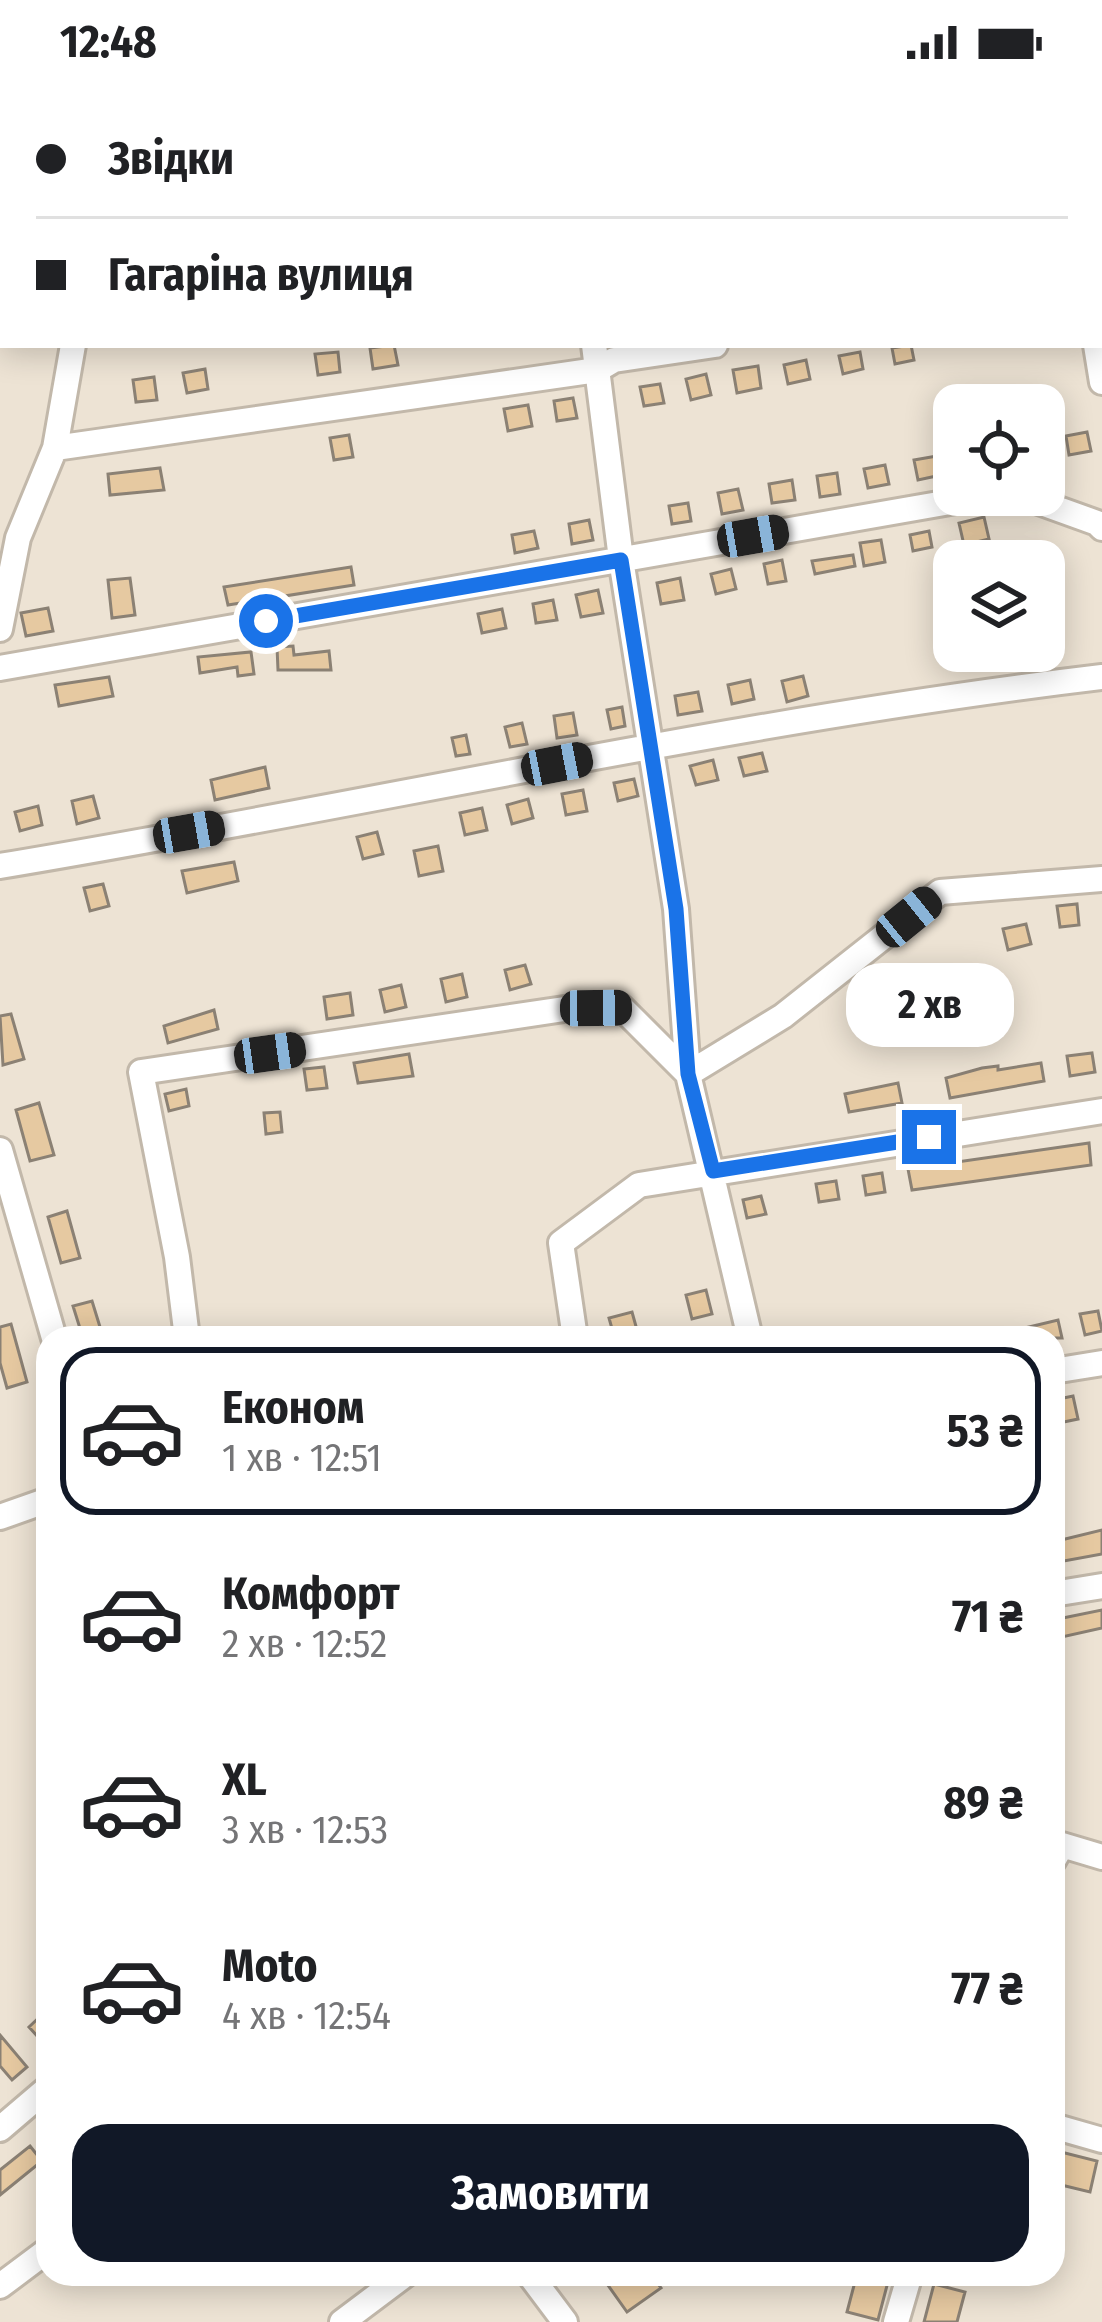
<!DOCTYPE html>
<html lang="uk">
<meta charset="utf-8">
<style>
:root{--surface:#fff;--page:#f2f2f2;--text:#202124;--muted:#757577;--line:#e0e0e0;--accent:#111827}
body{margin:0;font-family:"Fira Sans Condensed",sans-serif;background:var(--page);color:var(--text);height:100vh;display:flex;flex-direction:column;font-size:45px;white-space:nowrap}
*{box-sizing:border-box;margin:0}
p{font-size:39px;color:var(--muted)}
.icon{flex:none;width:66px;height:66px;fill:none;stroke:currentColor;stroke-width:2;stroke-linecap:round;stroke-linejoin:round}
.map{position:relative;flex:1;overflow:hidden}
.drawer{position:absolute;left:36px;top:1242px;width:1029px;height:960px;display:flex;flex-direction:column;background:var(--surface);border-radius:36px;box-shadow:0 6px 30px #0003}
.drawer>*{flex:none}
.hud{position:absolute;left:0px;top:0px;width:1104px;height:264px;box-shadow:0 6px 30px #0003;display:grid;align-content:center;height:264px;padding:0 36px;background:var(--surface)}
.buttons{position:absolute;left:933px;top:300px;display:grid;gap:24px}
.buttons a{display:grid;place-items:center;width:132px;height:132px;border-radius:24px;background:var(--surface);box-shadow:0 6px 30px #0003;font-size:60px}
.end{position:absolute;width:54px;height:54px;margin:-27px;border:15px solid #1a73e8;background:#fff;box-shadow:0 0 0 6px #fff}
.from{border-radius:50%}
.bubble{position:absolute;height:84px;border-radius:36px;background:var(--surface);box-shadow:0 6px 30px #0003;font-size:39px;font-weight:700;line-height:84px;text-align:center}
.car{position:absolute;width:36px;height:72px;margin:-36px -18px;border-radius:15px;box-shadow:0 0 9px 3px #0007;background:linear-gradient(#222 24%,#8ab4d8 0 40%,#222 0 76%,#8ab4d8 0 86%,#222 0)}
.hud b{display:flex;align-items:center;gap:42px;height:114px;font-size:45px}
.hud b+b{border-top:3px solid var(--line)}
.hud i{width:30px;height:30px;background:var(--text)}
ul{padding:21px 0 0;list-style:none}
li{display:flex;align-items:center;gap:36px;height:168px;margin:0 24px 18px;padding:0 12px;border:6px solid transparent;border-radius:36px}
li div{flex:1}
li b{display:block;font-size:45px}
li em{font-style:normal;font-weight:700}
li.current{border-color:var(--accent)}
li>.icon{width:108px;height:108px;stroke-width:1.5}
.action{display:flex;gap:24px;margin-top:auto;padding:24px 36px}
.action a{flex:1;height:138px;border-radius:36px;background:var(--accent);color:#fff;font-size:48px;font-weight:700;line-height:138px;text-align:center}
.status{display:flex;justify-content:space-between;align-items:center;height:84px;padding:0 60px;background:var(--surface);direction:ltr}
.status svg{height:33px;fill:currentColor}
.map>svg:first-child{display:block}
.building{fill:#e6c9a1;stroke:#8b8174;stroke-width:3}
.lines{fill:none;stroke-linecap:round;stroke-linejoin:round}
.minor-casing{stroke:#c2b8aa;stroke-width:30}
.path{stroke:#9f978c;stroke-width:3;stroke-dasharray:12 6;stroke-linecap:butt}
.minor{stroke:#fff;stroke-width:24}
.route{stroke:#1a73e8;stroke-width:15}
</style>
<div class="status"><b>12:48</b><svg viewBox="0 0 49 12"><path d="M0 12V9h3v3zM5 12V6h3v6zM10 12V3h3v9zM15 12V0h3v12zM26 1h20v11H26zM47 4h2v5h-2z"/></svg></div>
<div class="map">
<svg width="1102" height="2238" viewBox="0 0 1102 2238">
<rect width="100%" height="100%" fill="#ede3d4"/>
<path class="building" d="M394 261 398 281 373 285 370 264Z
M911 261 914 276 895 280 892 264Z
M338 268 340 288 318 291 315 270Z
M860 268 863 285 843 290 839 272Z
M806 276 810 295 788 300 784 281Z
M758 282 761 304 737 309 733 286Z
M205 285 208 305 187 309 183 289Z
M706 290 711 311 691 316 686 295Z
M154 293 157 316 136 318 133 296Z
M660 300 664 319 644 322 640 303Z
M573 314 577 334 557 337 554 317Z
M528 321 532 342 508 347 504 325Z
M1087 348 1091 367 1069 371 1066 352Z
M349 351 353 373 334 376 330 354Z
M937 372 941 391 918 396 914 376Z
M885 381 889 400 868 404 864 385Z
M160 384 164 406 110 411 108 390Z
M837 389 840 410 820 413 817 392Z
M792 396 795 416 772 419 769 400Z
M738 405 743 426 722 430 718 409Z
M688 419 691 437 672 440 669 422Z
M984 433 989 455 964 461 959 439Z
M589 436 593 456 572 460 569 440Z
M534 447 538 464 515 469 512 451Z
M929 447 932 463 913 467 910 451Z
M881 456 885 478 864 482 860 459Z
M853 471 855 482 815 490 812 477Z
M782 476 786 497 768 500 764 480Z
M351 483 354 501 228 521 224 503Z
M731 485 736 505 716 510 711 490Z
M130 494 135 531 112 534 108 496Z
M680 494 684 516 661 520 657 499Z
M598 506 603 529 581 533 576 511Z
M553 516 557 536 536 539 533 520Z
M48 524 53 547 26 552 21 529Z
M502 525 506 544 482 549 478 530Z
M293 562 294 571 329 567 331 586H278L277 563Z
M251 568 254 590 238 592 237 583 200 589 198 573Z
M803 592 808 612 787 618 782 597Z
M109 593 113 612 59 622 55 601Z
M750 596 754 615 732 620 728 601Z
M698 608 702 627 678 631 675 612Z
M622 623 625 642 611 645 607 626Z
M573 629 577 651 557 654 554 632Z
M522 639 527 660 510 663 505 643Z
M466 651 470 670 456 672 452 654Z
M762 669 767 687 744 692 739 674Z
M713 676 718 696 696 701 690 682Z
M265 683 269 704 215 716 211 696Z
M634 695 638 712 618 717 614 699Z
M583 706 587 727 566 731 562 710Z
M93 712 99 734 77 740 72 717Z
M528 715 533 734 512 740 507 721Z
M38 722 42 741 20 747 15 728Z
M482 724 487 746 465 751 460 729Z
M377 748 383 770 363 775 357 753Z
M438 762 443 787 419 792 414 767Z
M234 778 238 797 187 809 182 787Z
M103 800 109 822 90 827 84 804Z
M1077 820 1079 841 1060 843 1057 822Z
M1026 840 1031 860 1008 866 1003 845Z
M525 881 531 900 510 906 505 886Z
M462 890 467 913 446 918 441 895Z
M401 901 406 923 385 928 380 906Z
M350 909 353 931 327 935 324 913Z
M214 926 218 945 168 959 164 942Z
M11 930 24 975 3 981 0 932Z
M1092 969 1095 988 1070 992 1067 972Z
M409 970 413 992 358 999 354 979Z
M1041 979 1044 997 950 1014 946 994 982 984 998 982V986Z
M324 983 327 1004 307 1006 304 985Z
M898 999 902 1019 849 1028 845 1010Z
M186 1005 189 1022 169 1027 165 1010Z
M39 1019 54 1071 30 1077 16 1026Z
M280 1028 282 1048 266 1050 264 1029Z
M1089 1059 1091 1081 912 1106 908 1085Z
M882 1089 885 1108 866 1111 863 1092Z
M836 1097 839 1115 819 1118 816 1100Z
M761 1112 766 1130 747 1134 743 1116Z
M67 1127 80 1174 61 1179 48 1133Z
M706 1206 712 1230 692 1235 686 1211Z
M92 1217 100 1243 103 1254H83L73 1222Z
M1098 1227 1102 1247 1085 1251 1080 1230Z
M632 1228 637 1246 614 1252 609 1234Z
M1058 1236 1062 1254H1005L1004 1249Z
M11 1240 27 1298 7 1304 0 1279V1243Z
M1073 1312 1078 1335 1059 1339 1054 1316Z
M1102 1446V1470L1053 1479V1458Z
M1102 1526V1544L1053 1555V1536Z
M48 1925V1964L29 1943Z
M0 1951 27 1983 12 1996 0 1982Z
M30 2062 42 2077 0 2111V2086Z
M1053 2066 1097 2077 1090 2108 1053 2099Z
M600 2190H651L661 2204 627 2228Z
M857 2190H890L878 2236 847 2228Z
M934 2200 965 2208 957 2238H924Z"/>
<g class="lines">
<defs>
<path id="minor" d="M1064 3 1084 0
M0 163H3
M1101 207H1102
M594 261 621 475 676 825 688 990 750 1254
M1096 261 1102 298
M55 364 597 286 614 276 715 261
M0 545 18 454 55 364 73 261
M0 584 973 414 1036 417 1097 439 1102 444
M0 782C368 721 732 637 1102 593
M0 1066 54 1254
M187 1254 177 1173 141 988 571 924 621 923 688 990 783 932 940 808 1102 795
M575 1254 561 1159 639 1101 1102 1027
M1053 1287 1102 1279
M0 1433 48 1416
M1053 1510 1102 1502
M1053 1777 1062 1761 1102 1773
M1053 2042 1102 2056
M0 2045 48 2004
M529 2190 565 2238
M0 2202 48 2166
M342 2238 406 2190
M896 2238 910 2190"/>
</defs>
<use href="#minor" class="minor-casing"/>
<path class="path" d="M552 0 553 3"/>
<use href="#minor" class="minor"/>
</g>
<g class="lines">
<path class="route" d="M266 537 621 476 676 825 688 990 713 1087 929 1053"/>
</g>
</svg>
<div class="buttons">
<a><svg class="icon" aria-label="locate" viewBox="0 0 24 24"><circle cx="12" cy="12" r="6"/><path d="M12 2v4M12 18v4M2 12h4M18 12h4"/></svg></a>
<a><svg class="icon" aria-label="layers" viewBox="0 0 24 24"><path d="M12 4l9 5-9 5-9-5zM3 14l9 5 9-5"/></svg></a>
</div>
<i class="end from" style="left:266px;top:537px"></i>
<i class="end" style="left:929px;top:1053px"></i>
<div class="bubble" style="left:846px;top:879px;width:168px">2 хв</div>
<i class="car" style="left:753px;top:452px;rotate:80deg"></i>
<i class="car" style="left:557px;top:680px;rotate:79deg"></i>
<i class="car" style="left:189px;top:748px;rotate:80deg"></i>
<i class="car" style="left:909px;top:833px;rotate:51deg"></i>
<i class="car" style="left:596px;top:924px;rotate:89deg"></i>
<i class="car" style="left:270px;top:969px;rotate:82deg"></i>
<div class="hud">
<b><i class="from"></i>Звідки</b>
<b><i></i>Гагаріна вулиця</b>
</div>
<section class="drawer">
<ul>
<li class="current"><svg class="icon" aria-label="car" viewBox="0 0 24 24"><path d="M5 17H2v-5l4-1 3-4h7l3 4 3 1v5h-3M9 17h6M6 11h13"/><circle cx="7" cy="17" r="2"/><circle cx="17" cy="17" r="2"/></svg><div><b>Економ</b><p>1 хв · 12:51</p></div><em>53 ₴</em></li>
<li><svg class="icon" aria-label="car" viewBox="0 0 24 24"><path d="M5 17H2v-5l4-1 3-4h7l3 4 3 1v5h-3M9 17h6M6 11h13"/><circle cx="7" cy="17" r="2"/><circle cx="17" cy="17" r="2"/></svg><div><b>Комфорт</b><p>2 хв · 12:52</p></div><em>71 ₴</em></li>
<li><svg class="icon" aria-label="car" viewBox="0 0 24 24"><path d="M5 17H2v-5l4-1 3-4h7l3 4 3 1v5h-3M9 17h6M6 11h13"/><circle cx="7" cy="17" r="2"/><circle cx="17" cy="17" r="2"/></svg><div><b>XL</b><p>3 хв · 12:53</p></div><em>89 ₴</em></li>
<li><svg class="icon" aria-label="car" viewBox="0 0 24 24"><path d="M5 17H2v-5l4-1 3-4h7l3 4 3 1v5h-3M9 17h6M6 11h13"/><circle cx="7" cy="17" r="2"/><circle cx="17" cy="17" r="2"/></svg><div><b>Moto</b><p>4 хв · 12:54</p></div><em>77 ₴</em></li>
</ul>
<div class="action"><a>Замовити</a></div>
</section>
</div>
